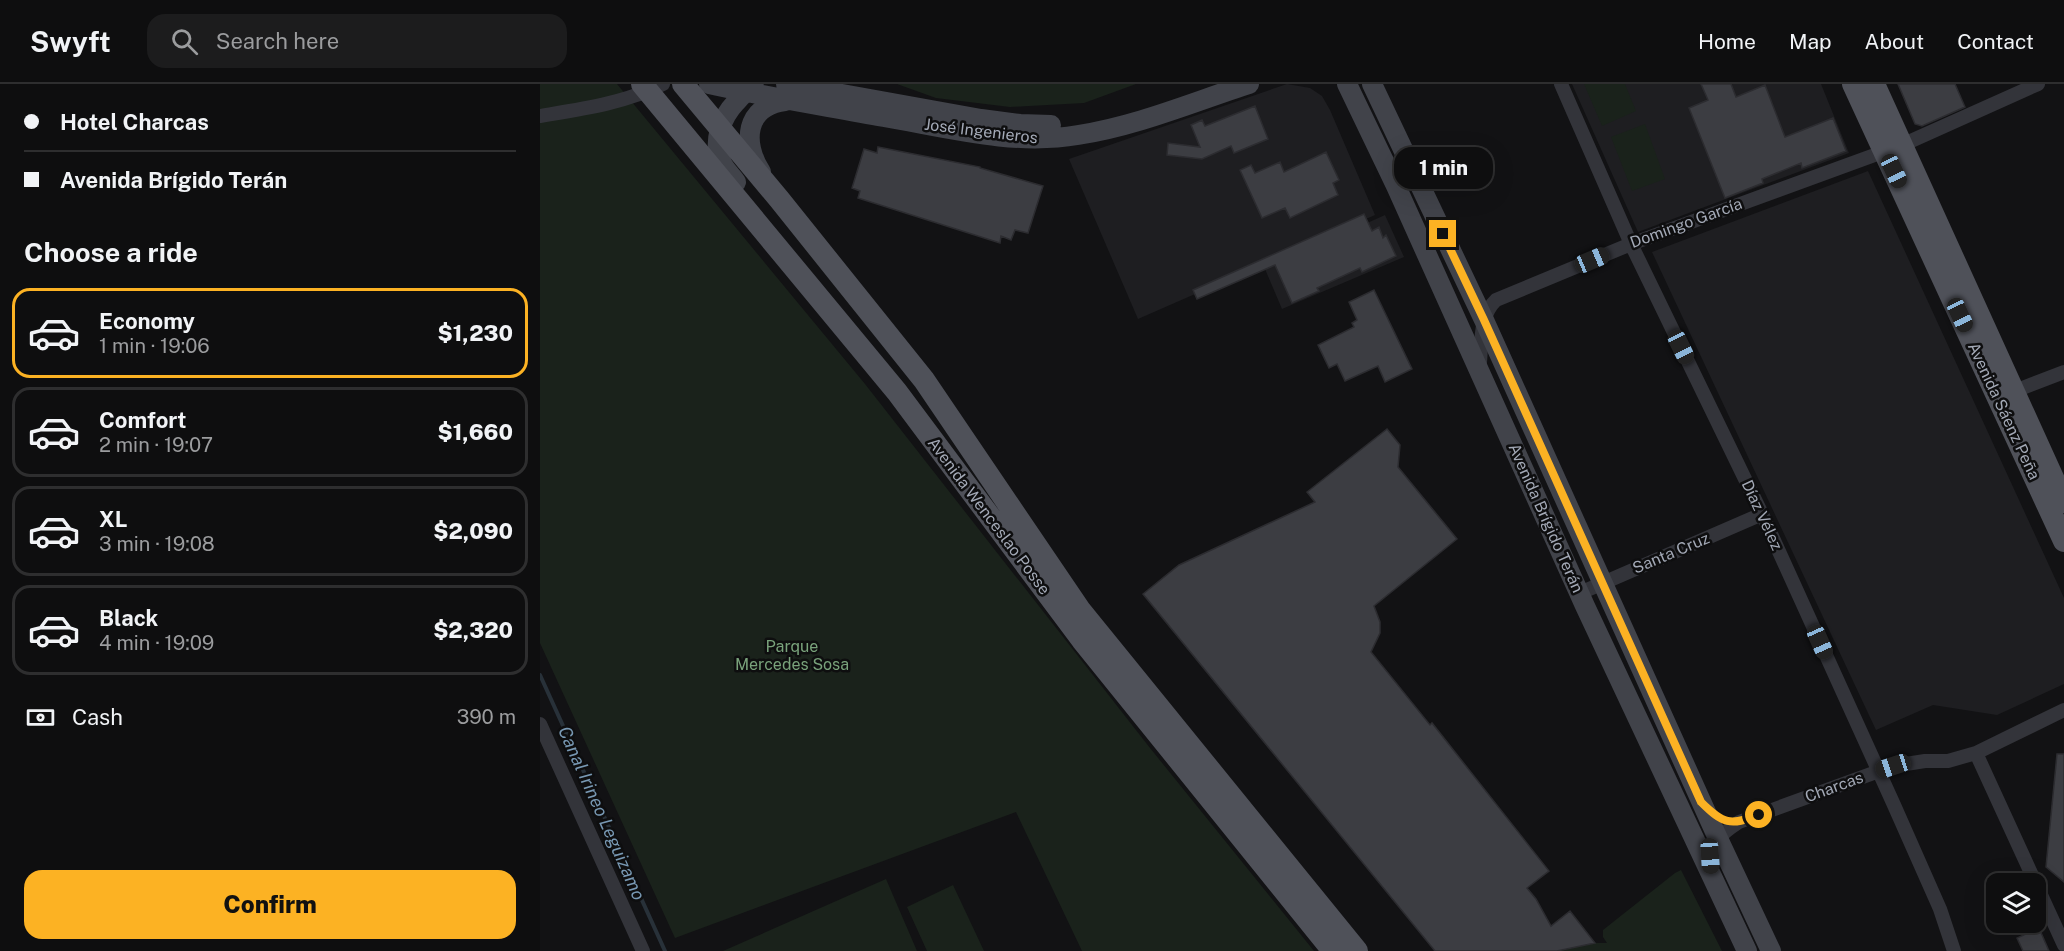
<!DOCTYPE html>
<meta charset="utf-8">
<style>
:root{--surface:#0e0e0f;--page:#1c1c1d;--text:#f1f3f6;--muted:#9b9c9e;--line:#2e2e2f;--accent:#fcb223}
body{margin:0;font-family:"Public Sans",sans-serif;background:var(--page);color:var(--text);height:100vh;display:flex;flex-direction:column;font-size:22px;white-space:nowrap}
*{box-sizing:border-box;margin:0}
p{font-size:20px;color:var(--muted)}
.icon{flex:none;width:33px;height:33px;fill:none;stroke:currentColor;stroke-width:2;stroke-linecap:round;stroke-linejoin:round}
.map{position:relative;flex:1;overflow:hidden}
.details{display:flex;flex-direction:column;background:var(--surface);width:540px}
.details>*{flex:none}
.guide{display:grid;align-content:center;height:132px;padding:0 24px;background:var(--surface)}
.buttons{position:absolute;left:1446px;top:789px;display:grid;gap:12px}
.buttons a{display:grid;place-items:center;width:60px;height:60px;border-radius:12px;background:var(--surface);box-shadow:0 6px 24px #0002,0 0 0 2px var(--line);font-size:30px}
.end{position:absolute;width:27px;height:27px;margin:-14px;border:8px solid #fcb223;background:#111;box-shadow:0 0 0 3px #111}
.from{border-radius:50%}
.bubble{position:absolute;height:42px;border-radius:18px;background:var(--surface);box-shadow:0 6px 24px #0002,0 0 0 2px var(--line);font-size:20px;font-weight:800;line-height:42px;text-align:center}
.car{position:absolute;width:18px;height:36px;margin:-18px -9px;border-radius:8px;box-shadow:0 0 4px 2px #0007;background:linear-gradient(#222 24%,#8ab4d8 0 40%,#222 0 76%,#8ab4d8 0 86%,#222 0)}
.guide b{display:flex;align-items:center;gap:21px;height:57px;font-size:22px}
.guide b+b{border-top:2px solid var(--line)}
.guide i{width:15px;height:15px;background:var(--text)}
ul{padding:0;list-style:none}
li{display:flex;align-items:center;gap:18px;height:90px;margin:0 12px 9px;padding:0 12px;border:3px solid var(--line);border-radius:18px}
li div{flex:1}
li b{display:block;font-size:22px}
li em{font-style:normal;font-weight:800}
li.current{border-color:var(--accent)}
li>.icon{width:54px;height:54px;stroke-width:1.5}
h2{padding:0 24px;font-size:27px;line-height:72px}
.pay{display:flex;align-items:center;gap:15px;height:66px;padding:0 24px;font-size:22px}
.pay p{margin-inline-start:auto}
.action{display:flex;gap:12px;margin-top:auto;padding:12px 24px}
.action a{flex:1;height:69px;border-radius:18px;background:var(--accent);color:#111;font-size:24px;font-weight:800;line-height:69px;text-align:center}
header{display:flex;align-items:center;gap:36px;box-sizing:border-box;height:84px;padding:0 30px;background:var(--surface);border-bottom:2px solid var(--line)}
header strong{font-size:28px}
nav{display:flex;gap:33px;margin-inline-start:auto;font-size:21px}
.search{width:420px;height:54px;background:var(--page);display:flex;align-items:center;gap:15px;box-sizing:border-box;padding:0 21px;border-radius:18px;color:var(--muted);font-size:22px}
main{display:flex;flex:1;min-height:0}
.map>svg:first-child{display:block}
.built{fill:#1e1e21}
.green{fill:#1a221b}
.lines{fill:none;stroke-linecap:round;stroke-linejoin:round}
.stream{stroke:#283139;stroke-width:4}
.building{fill:#3c3d42;stroke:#2c2c30;stroke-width:1.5}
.street{stroke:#33343a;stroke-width:14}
.secondary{stroke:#41434a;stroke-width:20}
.primary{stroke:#4f5159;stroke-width:22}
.route{stroke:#fcb223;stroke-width:8}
.labels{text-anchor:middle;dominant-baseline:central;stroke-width:5;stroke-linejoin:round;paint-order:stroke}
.street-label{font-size:16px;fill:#a3a9b6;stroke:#0e0e0f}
.park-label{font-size:16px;fill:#79a27b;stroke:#0e0e0f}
.water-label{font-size:18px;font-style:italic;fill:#7898b3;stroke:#0e0e0f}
</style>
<header>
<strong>Swyft</strong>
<div class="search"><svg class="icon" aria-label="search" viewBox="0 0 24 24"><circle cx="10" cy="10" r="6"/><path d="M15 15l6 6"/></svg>Search here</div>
<nav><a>Home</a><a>Map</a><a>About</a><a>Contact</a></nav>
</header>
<main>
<section class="details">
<div class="guide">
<b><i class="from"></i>Hotel Charcas</b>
<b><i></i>Avenida Brígido Terán</b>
</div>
<h2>Choose a ride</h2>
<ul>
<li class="current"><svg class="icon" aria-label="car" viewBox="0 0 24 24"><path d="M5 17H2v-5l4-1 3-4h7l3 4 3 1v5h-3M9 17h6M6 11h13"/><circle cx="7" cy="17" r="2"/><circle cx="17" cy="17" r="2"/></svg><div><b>Economy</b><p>1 min · 19:06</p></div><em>$1,230</em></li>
<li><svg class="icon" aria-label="car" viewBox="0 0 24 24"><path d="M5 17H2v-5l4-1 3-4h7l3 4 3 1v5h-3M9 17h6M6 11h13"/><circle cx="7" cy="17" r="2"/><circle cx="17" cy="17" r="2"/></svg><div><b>Comfort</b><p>2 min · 19:07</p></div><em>$1,660</em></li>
<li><svg class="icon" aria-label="car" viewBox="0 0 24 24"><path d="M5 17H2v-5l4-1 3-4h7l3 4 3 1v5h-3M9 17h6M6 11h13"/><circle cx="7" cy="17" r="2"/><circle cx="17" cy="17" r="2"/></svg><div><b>XL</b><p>3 min · 19:08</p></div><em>$2,090</em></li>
<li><svg class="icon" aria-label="car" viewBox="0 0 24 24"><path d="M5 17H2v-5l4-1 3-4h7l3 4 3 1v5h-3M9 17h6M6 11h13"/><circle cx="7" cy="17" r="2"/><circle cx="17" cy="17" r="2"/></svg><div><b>Black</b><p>4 min · 19:09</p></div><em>$2,320</em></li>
</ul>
<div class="pay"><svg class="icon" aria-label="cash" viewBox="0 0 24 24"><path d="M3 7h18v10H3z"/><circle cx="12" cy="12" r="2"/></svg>Cash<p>390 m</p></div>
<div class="action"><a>Confirm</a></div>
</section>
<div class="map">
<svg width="1524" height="867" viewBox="0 0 1524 867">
<rect width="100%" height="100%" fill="#121214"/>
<path class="built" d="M747 0 770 4 782 12 790 26 835 131 598 235 529 75Z
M1032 0H1281L1309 69 1098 148Z
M1328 87 1524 514V600L1457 631 1393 621 1336 646 1112 168Z
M845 131 864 173 742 225 725 185Z"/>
<path class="green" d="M0 0H77L325 300 610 664 774 867H542L476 728 135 854 0 559Z
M357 0H596L544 19 470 23 396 14Z
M1044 0H1085L1096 27 1062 42Z
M1105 40 1125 95 1092 107 1071 53Z
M1141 786 1182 867H1017L1055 859H1067L1063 853V846L1135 789Z
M346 795 377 867H183Z
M413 801 444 867H387L367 823Z"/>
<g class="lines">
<path class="stream" d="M0 591 125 867"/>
</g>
<path class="building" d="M1161 0H1191L1196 13 1225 1 1245 53 1293 34 1306 67 1262 84 1261 79 1222 95 1223 99 1185 114 1149 24 1168 16Z
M1358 0H1415L1425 23 1382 42 1375 40Z
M715 22 728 55 694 69 691 62 662 75 627 71 628 59 660 63 651 41 662 36 665 42Z
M338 63 440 83V84L503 102 488 149 475 146 471 156 461 152 460 159 318 114 320 107 312 104 324 65 337 69Z
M786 68 799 96 793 99 798 111 750 134 745 124 722 134 700 86 711 81 715 89 740 78 744 88Z
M824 130 832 147 839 143 843 154 846 151 856 172 822 188 820 184 777 204 779 207 752 219 735 181 657 215 653 206Z
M834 206 872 285 845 298 838 282 805 297 797 280 789 284 778 261 814 243 812 239 817 236 809 218Z
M847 345 860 361 858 383 917 455 834 522 840 538V549L831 568 890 641 892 639 1009 787 987 804 996 815 1011 842 1030 827 1055 859 1017 867H895L603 510 639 481 775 418 767 408Z
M1517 670H1524V798L1506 783Z
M1499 844 1509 867H1483L1477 854Z"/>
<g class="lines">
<path class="street" d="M1021 0 1091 160 1222 430 1354 721 1400 825 1414 867
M0 32C42 25 85 19 123 0
M939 287C943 263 937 234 956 216L1091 160 1362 61 1498 0
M1467 310 1524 288
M1040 509 1222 430
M0 640 103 867
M1436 669 1524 861
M1171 785C1169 760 1179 751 1199 738L1353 682 1385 677H1408L1436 669 1524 626"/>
<path class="secondary" d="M169 0C227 13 285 22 344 33 408 44 473 62 538 51 597 42 653 18 709 0
M246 0 441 35 480 40 511 41
M807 0 856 102 1045 522 1207 867
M832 0 944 236 1175 748 1231 867
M221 88C202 59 205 22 245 17
M196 98C192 92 185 86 182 79 172 58 181 34 196 18 201 12 207 6 214 3"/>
<path class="primary" d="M102 0 357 308 542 556 793 867
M143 0 239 115 384 296 540 526 817 867
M1313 0 1524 457
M1334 0 1524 418"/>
</g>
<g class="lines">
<path class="route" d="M903 150 944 236 1161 718C1183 740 1190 742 1219 731"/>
</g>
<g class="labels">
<g class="street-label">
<text transform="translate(441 47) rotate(7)">José Ingenieros</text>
<text transform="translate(1146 139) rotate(-20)">Domingo García</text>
<text transform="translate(1464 327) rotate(65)">Avenida Sáenz Peña</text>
<text transform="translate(1222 431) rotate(65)">Díaz Vélez</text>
<text transform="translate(449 432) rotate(53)">Avenida Wenceslao Posse</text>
<text transform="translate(1006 434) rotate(66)">Avenida Brígido Terán</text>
<text transform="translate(1131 469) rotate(-23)">Santa Cruz</text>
<text transform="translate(1294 703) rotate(-20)">Charcas</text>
</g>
<g class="park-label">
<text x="252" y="562">Parque<tspan x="252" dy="18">Mercedes Sosa</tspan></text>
</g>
<g class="water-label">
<text transform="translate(62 729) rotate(66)">Canal Irineo Leguizamo</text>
</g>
</g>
</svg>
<div class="buttons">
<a><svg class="icon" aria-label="layers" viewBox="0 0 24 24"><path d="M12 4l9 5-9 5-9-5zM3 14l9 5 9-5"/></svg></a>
</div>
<i class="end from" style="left:1219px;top:731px"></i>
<i class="end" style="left:903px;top:150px"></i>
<div class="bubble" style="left:854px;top:63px;width:99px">1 min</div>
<i class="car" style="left:1354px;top:87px;rotate:155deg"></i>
<i class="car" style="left:1052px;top:176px;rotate:67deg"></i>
<i class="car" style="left:1420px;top:231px;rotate:155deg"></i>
<i class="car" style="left:1141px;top:263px;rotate:154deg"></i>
<i class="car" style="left:1280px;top:558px;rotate:156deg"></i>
<i class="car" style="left:1353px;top:682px;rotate:252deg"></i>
<i class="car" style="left:1170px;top:772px;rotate:176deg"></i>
</div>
</main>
